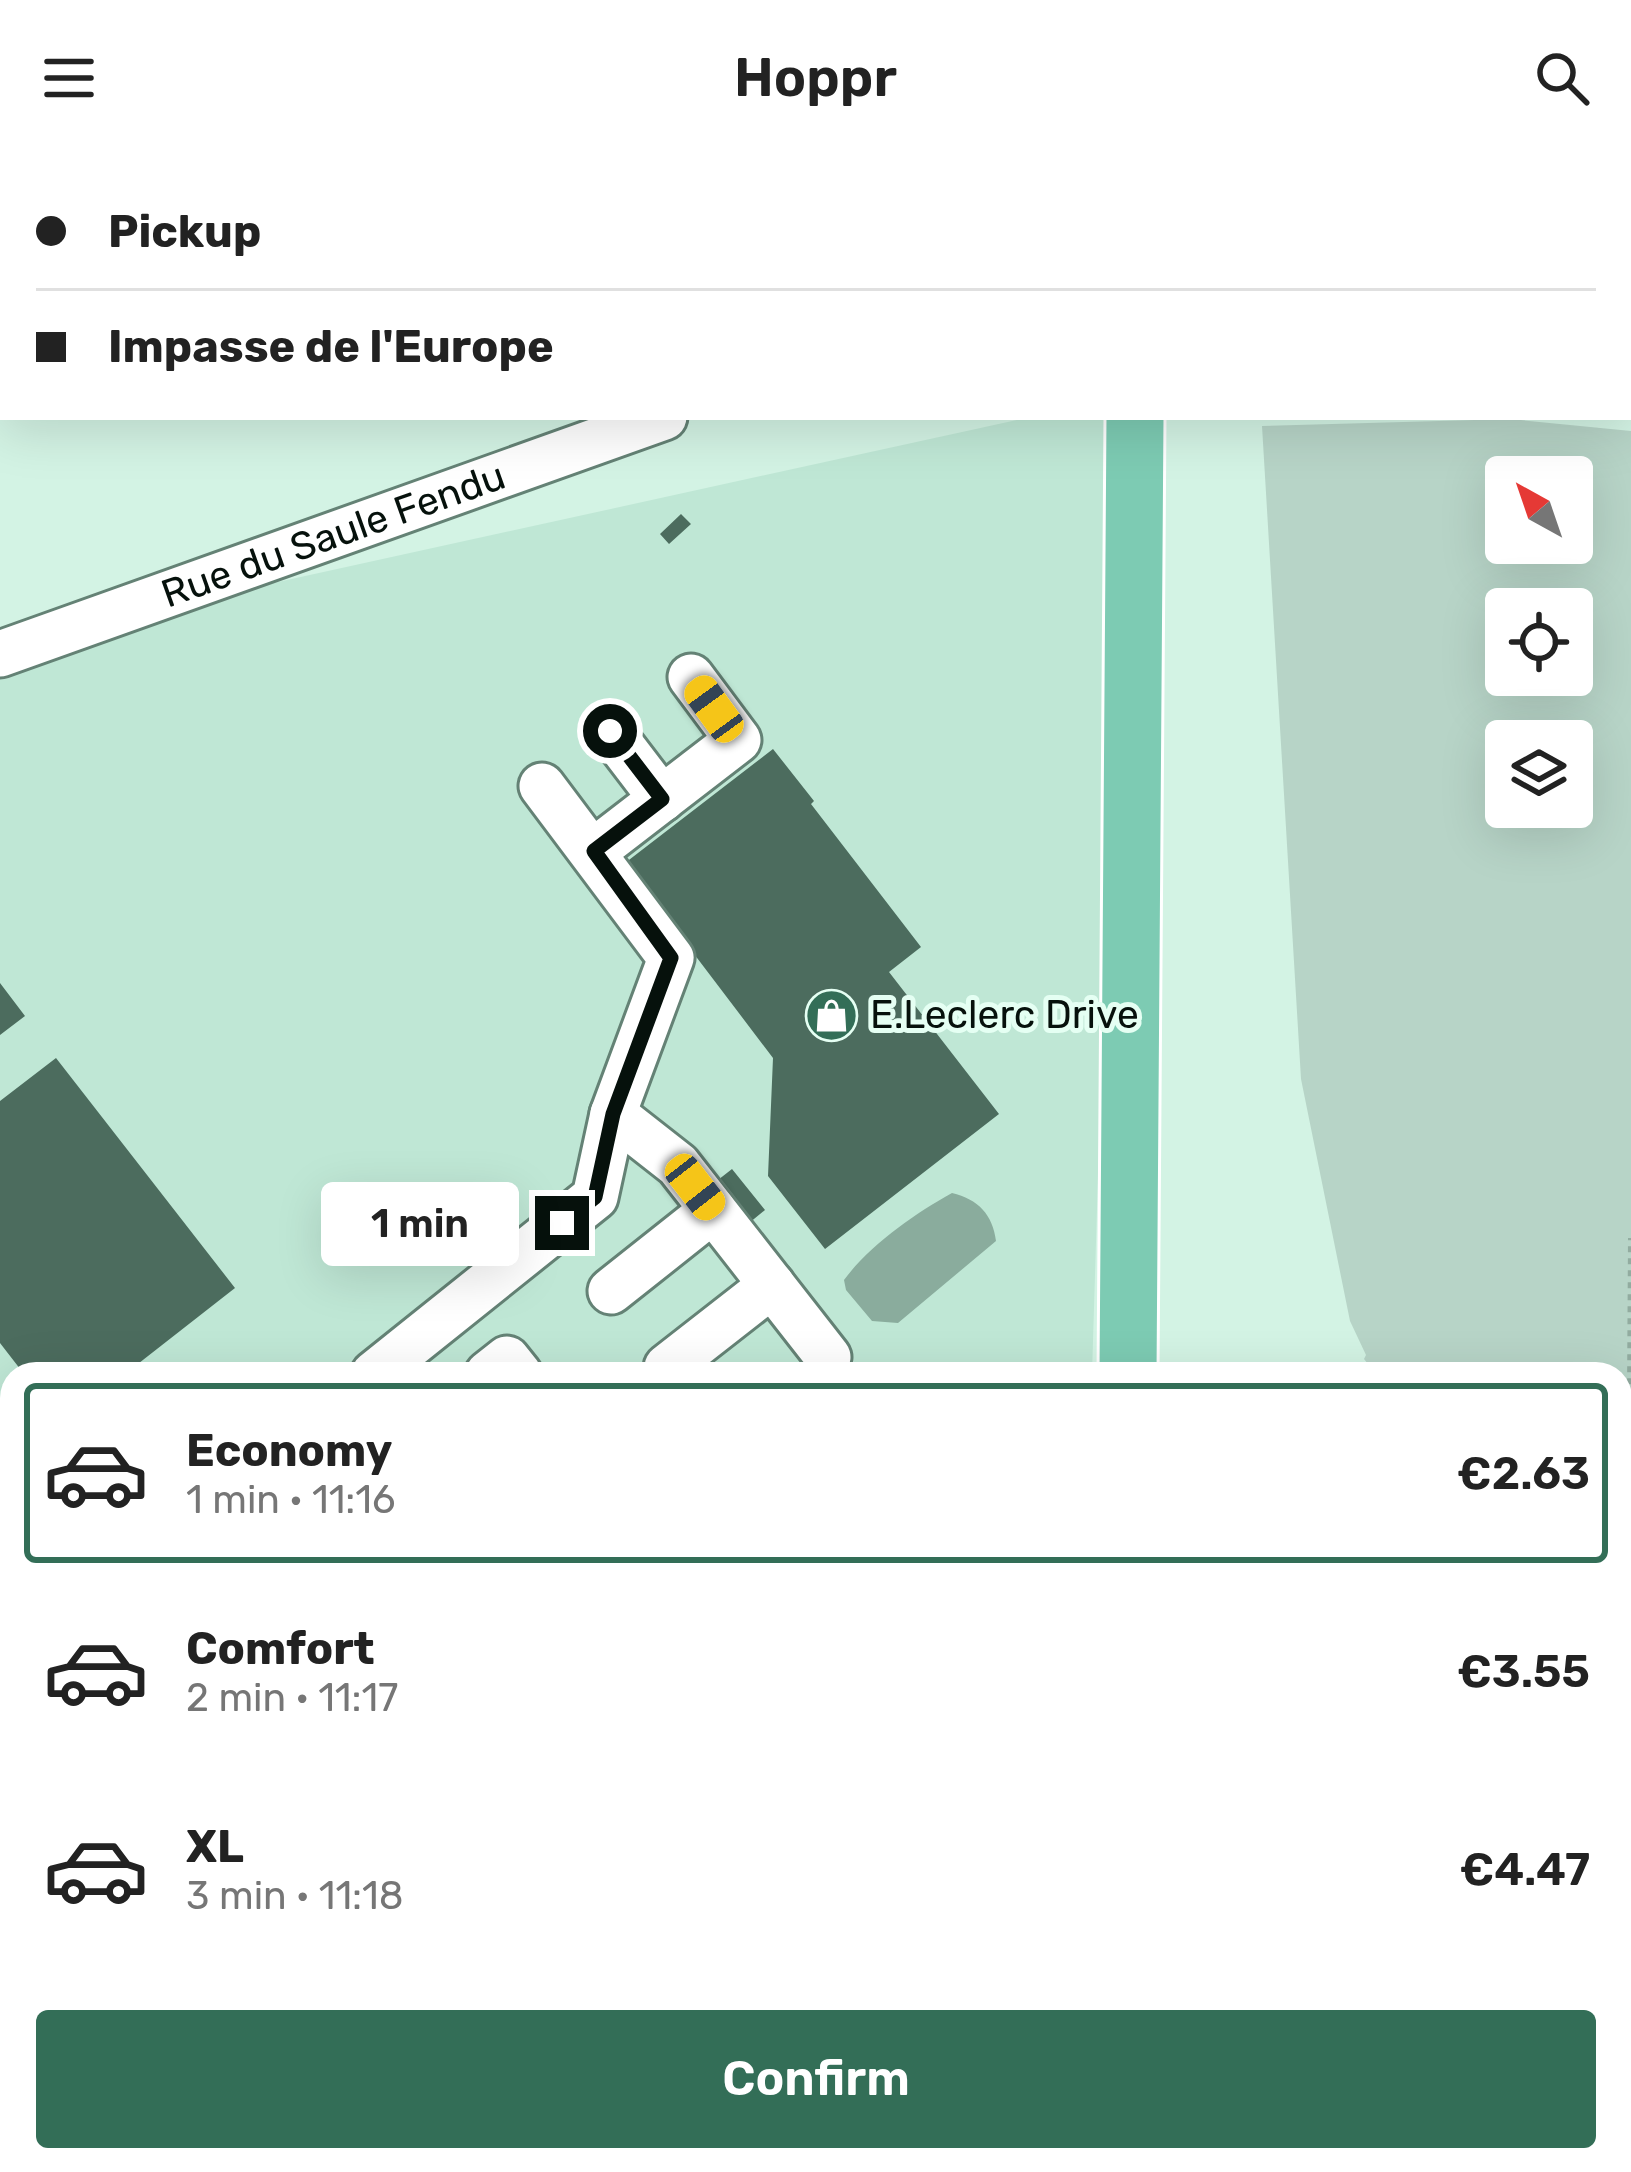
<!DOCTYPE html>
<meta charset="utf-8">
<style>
:root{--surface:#fff;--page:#f2f2f2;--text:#222;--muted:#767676;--line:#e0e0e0;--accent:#336e57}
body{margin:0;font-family:Rubik,sans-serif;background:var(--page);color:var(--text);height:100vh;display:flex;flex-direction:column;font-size:45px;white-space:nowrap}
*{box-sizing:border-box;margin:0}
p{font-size:39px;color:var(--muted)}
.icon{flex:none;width:66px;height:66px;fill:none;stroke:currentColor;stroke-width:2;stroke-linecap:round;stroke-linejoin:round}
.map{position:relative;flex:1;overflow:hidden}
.sheet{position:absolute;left:0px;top:1206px;width:1632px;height:810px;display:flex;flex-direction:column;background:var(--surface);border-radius:36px 36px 0 0;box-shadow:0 12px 48px #0002}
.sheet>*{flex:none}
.hud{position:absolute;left:0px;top:0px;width:1632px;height:264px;box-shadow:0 12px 48px #0002;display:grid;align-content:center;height:264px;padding:0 36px;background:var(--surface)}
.needle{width:78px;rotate:320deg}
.controls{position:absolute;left:1485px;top:300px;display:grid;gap:24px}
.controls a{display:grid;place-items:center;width:108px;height:108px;border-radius:12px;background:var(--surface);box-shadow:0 12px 48px #0002;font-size:60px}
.end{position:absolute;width:54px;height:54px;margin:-27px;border:15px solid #06110c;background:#fff;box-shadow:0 0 0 6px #fff}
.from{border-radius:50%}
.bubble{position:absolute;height:84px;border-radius:12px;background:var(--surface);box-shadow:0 12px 48px #0002;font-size:39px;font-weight:600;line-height:84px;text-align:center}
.car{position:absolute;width:36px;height:72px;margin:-36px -18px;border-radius:15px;box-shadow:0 0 9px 3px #0007;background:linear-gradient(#f5c518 24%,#345 0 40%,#f5c518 0 76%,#345 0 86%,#f5c518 0)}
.hud b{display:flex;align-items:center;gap:42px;height:114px;font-size:45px}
.hud b+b{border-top:3px solid var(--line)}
.hud i{width:30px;height:30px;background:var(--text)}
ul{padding:21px 0 0;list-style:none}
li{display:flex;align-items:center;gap:36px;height:180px;margin:0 24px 18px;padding:0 12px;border:6px solid transparent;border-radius:12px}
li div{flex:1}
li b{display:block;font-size:45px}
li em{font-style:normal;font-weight:600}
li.current{border-color:var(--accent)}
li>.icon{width:108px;height:108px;stroke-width:1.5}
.button{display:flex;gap:24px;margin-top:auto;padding:24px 36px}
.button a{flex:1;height:138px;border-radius:12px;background:var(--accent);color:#fff;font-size:48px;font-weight:600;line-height:138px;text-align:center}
header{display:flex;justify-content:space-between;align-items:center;height:156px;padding:0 36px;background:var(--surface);font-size:54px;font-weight:600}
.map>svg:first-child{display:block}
.built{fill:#bfe7d5}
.green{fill:#b7d4c7;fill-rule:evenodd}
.water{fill:#8aac9d}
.building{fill:#4c6c5e}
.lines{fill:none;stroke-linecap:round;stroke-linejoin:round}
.minor-casing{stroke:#648275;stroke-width:51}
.major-casing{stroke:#fff;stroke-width:63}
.path{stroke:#92aca0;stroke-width:6;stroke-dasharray:6 6;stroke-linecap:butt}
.minor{stroke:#fff;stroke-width:45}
.major{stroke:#7dcbb3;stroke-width:57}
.route{stroke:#06110c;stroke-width:15}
.labels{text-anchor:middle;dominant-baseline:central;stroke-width:10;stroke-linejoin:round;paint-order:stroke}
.street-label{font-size:39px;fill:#06110c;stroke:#e5fff3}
.poi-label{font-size:39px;fill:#06110c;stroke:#e5fff3;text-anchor:start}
</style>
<header><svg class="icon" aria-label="menu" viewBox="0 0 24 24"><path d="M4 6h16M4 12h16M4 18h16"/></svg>Hoppr<svg class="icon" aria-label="search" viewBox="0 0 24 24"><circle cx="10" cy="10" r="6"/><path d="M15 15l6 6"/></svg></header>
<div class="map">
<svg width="1631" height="2016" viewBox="0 0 1631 2016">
<rect width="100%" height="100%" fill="#d3f3e4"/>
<path class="built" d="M1030 261H1121L1092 1218H12V2004H921L911 2016H0V487Z"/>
<path class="green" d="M1510 263 1631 275V1240L1620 1250V1218H1376L1364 1203 1366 1199 1350 1165 1301 923 1262 270ZM1572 321V387H1506V321ZM1572 453V519H1506V453ZM1506 585H1572V651H1506Z"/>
<path class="water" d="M952 1037C978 1043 993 1059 996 1085L898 1167 872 1165 846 1134 844 1124C870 1089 914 1058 952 1037Z
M12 1553V1740L0 1749V1557Z"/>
<path class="building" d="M681 358 691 368 669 388 660 378Z
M773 593 814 645 811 648 921 791 889 816 999 958 825 1093 768 1020 773 902 625 707Z
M0 827 25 860 0 879Z
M56 902 235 1132 125 1218H24L0 1187V945Z
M732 1013 765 1054 743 1072 709 1031Z
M0 1869 12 1884V2004H255L264 2016H0Z"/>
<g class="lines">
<defs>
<g id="minor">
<path d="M1629 214 1631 215"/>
<path id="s1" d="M0 498 664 261"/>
<path d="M610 575 662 643"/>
<path d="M594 695 738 584 691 521"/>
<path d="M613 958 678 1009 828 1201"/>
<path d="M611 1135 713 1054"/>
<path d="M667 1211 772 1129"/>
<path d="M374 1218 595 1041 613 958 671 802 542 630"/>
<path d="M488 1218 507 1203 519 1218"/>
<path d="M1620 1321 1631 1310"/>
<path d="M0 1464 12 1480"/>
<path d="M348 2004V2016"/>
<path d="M421 2004 427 2016"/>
<path d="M629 2004 637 2016"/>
</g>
<path id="major" d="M1137 3V0
M1128 1218 1135 261
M1129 2004 1130 2016"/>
</defs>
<use href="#minor" class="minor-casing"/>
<use href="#major" class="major-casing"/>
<path class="path" d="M1620 1246 1630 1241 1631 1082"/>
<use href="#minor" class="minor"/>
<use href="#major" class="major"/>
</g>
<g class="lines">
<path class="route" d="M562 1067 595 1041 613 958 671 802 594 695 662 643 610 575"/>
</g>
<defs>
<symbol id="shop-disc" viewBox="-11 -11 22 22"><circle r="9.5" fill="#336e57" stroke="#e5fff3"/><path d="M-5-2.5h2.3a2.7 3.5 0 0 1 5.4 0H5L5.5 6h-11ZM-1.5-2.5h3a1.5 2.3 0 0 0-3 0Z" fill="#fff"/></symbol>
</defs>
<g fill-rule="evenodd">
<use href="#shop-disc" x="802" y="830" width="59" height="59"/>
</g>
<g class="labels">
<g class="street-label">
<text stroke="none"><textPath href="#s1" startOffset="354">Rue du Saule Fendu</textPath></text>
</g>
<g class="poi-label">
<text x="870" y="859">E.Leclerc Drive</text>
</g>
</g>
</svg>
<div class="controls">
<a><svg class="needle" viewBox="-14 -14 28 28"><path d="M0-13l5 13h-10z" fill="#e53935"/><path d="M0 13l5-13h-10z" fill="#767676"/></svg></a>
<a><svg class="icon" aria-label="locate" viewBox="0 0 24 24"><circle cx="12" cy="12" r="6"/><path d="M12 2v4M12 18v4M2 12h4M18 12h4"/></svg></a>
<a><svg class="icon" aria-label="layers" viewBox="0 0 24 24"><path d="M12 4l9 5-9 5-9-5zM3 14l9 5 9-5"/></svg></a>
</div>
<i class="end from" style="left:610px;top:575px"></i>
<i class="end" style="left:562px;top:1067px"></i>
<div class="bubble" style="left:321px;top:1026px;width:198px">1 min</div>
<i class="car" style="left:714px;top:553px;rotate:324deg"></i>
<i class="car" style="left:695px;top:1031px;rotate:142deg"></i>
<div class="hud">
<b><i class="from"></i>Pickup</b>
<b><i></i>Impasse de l'Europe</b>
</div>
<section class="sheet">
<ul>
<li class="current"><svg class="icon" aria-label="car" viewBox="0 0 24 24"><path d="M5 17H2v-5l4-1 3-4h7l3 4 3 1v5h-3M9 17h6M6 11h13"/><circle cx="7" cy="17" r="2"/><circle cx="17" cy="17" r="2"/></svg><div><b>Economy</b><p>1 min · 11:16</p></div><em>€2.63</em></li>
<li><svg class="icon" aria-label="car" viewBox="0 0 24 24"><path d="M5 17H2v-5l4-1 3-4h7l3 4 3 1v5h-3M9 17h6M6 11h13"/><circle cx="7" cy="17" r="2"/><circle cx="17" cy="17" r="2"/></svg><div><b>Comfort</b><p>2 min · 11:17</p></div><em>€3.55</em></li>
<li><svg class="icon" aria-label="car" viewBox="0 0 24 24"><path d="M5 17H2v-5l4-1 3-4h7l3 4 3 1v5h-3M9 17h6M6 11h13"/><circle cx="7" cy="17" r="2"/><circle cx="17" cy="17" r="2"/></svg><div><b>XL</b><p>3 min · 11:18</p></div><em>€4.47</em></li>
</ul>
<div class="button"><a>Confirm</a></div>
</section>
</div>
